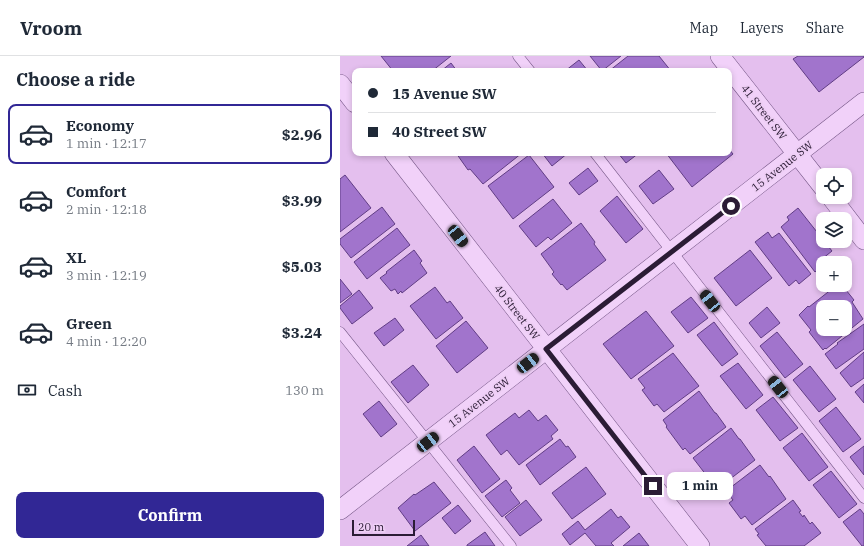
<!DOCTYPE html>
<meta charset="utf-8">
<style>
:root{--surface:#fff;--page:#f6f6f7;--text:#1f2937;--muted:#747a83;--line:#e0e1e3;--accent:#312795}
body{margin:0;font-family:"IBM Plex Serif",serif;background:var(--page);color:var(--text);height:100vh;display:flex;flex-direction:column;font-size:15px;white-space:nowrap}
*{box-sizing:border-box;margin:0}
p{font-size:13px;color:var(--muted)}
.icon{flex:none;width:22px;height:22px;fill:none;stroke:currentColor;stroke-width:2;stroke-linecap:round;stroke-linejoin:round}
.map{position:relative;flex:1;overflow:hidden}
.sheet{display:flex;flex-direction:column;background:var(--surface);width:340px}
.sheet>*{flex:none}
.top-card{position:absolute;left:12px;top:12px;width:380px;height:88px;border-radius:8px;box-shadow:0 2px 6px #0003;display:grid;align-content:center;height:88px;padding:0 16px;background:var(--surface)}
.buttons{position:absolute;left:476px;top:112px;display:grid;gap:8px}
.buttons a{display:grid;place-items:center;width:36px;height:36px;border-radius:8px;background:var(--surface);box-shadow:0 2px 6px #0003;font-size:20px}
.scale{position:absolute;left:12px;bottom:10px;width:63px;box-sizing:border-box;padding-left:4px;border:2px solid #2b1c35;border-top:0;font-size:11px;line-height:14px;white-space:nowrap;color:#2b1c35;-webkit-text-stroke:3px #eecef5;paint-order:stroke}
.end{position:absolute;width:18px;height:18px;margin:-9px;border:5px solid #2b1c35;background:#fff;box-shadow:0 0 0 2px #fff}
.from{border-radius:50%}
.bubble{position:absolute;height:28px;border-radius:8px;background:var(--surface);box-shadow:0 2px 6px #0003;font-size:13px;font-weight:700;line-height:28px;text-align:center}
.car{position:absolute;width:12px;height:24px;margin:-12px -6px;border-radius:5px;box-shadow:0 0 3px 1px #0007;background:linear-gradient(#222 24%,#8ab4d8 0 40%,#222 0 76%,#8ab4d8 0 86%,#222 0)}
.top-card b{display:flex;align-items:center;gap:14px;height:38px;font-size:15px}
.top-card b+b{border-top:1px solid var(--line)}
.top-card i{width:10px;height:10px;background:var(--text)}
ul{padding:0;list-style:none}
li{display:flex;align-items:center;gap:12px;height:60px;margin:0 8px 6px;padding:0 8px;border:2px solid transparent;border-radius:8px}
li div{flex:1}
li b{display:block;font-size:15px}
li em{font-style:normal;font-weight:700}
li.active{border-color:var(--accent)}
li>.icon{width:36px;height:36px;stroke-width:1.5}
h2{padding:0 16px;font-size:18px;line-height:48px}
.pay{display:flex;align-items:center;gap:10px;height:44px;padding:0 16px;font-size:15px}
.pay p{margin-inline-start:auto}
.button{display:flex;gap:8px;margin-top:auto;padding:8px 16px}
.button a{flex:1;height:46px;border-radius:8px;background:var(--accent);color:#fff;font-size:16px;font-weight:700;line-height:46px;text-align:center}
header{display:flex;align-items:center;gap:24px;box-sizing:border-box;height:56px;padding:0 20px;background:var(--surface);border-bottom:1px solid var(--line)}
header strong{font-size:19px}
nav{display:flex;gap:22px;margin-inline-start:auto;font-size:14px}
main{display:flex;flex:1;min-height:0}
.map>svg:first-child{display:block}
.building{fill:#a174cc;stroke:#613d85;fill-rule:evenodd}
.lines{fill:none;stroke-linecap:round;stroke-linejoin:round}
.lane-casing{stroke:#755786;stroke-width:11}
.street-casing{stroke:#755786;stroke-width:20}
.lane{stroke:#f1d1f9;stroke-width:10}
.street{stroke:#f1d1f9;stroke-width:19}
.route{stroke:#2b1c35;stroke-width:5}
.labels{text-anchor:middle;dominant-baseline:central;stroke-width:3.5;stroke-linejoin:round;paint-order:stroke}
.street-label{font-size:11px;fill:#2b1c35;stroke:#eecef5}
</style>
<header>
<strong>Vroom</strong>
<nav><a>Map</a><a>Layers</a><a>Share</a></nav>
</header>
<main>
<section class="sheet">
<h2>Choose a ride</h2>
<ul>
<li class="active"><svg class="icon" aria-label="car" viewBox="0 0 24 24"><path d="M5 17H2v-5l4-1 3-4h7l3 4 3 1v5h-3M9 17h6M6 11h13"/><circle cx="7" cy="17" r="2"/><circle cx="17" cy="17" r="2"/></svg><div><b>Economy</b><p>1 min · 12:17</p></div><em>$2.96</em></li>
<li><svg class="icon" aria-label="car" viewBox="0 0 24 24"><path d="M5 17H2v-5l4-1 3-4h7l3 4 3 1v5h-3M9 17h6M6 11h13"/><circle cx="7" cy="17" r="2"/><circle cx="17" cy="17" r="2"/></svg><div><b>Comfort</b><p>2 min · 12:18</p></div><em>$3.99</em></li>
<li><svg class="icon" aria-label="car" viewBox="0 0 24 24"><path d="M5 17H2v-5l4-1 3-4h7l3 4 3 1v5h-3M9 17h6M6 11h13"/><circle cx="7" cy="17" r="2"/><circle cx="17" cy="17" r="2"/></svg><div><b>XL</b><p>3 min · 12:19</p></div><em>$5.03</em></li>
<li><svg class="icon" aria-label="car" viewBox="0 0 24 24"><path d="M5 17H2v-5l4-1 3-4h7l3 4 3 1v5h-3M9 17h6M6 11h13"/><circle cx="7" cy="17" r="2"/><circle cx="17" cy="17" r="2"/></svg><div><b>Green</b><p>4 min · 12:20</p></div><em>$3.24</em></li>
</ul>
<div class="pay"><svg class="icon" aria-label="cash" viewBox="0 0 24 24"><path d="M3 7h18v10H3z"/><circle cx="12" cy="12" r="2"/></svg>Cash<p>130 m</p></div>
<div class="button"><a>Confirm</a></div>
</section>
<div class="map">
<svg width="524" height="490" viewBox="0 0 524 490">
<rect width="100%" height="100%" fill="#e4bfee"/>
<path class="building" d="M41 0H111L92 15H53Z
M250 0H281L262 15Z
M288 0H319L331 15H269Z
M458 0H524V1L479 36 453 3Z
M239 4 248 15H225Z
M111 7 117 15H101Z
M389 93 393 98 352 131 326 97H389Z
M116 97H182L143 128 130 113 128 114Z
M202 97H228L212 110Z
M278 97H299L286 107Z
M189 99 214 131 173 163 148 130Z
M248 112 258 125 239 139 229 127Z
M319 114 334 133 313 148 299 130Z
M5 119 31 152 0 176V123Z
M277 140 303 173 286 187 260 155Z
M213 143 232 167 211 184 208 181 196 191 179 170Z
M42 151 55 168 11 202 0 188V183Z
M458 152 492 195 482 203 485 207H483V209L475 216 441 171 449 164 447 161Z
M241 167 255 186 254 188 266 204 227 234 222 228 221 229 212 218 214 216 201 198Z
M57 172 70 189 27 223 14 206Z
M428 176 432 182 439 177 471 218 459 228 456 224 449 230 415 186Z
M74 194 82 205 80 207 87 217 62 237 61 235 58 238 55 233 51 235 40 222 47 217 46 216Z
M410 194 432 222 396 250 374 222Z
M0 223 12 238 0 247Z
M497 229 501 234 503 233 506 234 514 244 512 246 523 263 486 293 485 292 483 294 469 276 471 274 459 259 468 250 469 251ZM483 251H505V273H483Z
M95 231 107 247 110 245 123 262 96 283 70 250Z
M19 234 33 252 12 268 0 252V250Z
M351 241 368 262 348 277 331 256Z
M427 251 440 267 421 282 409 267Z
M306 255 334 290 291 323 263 288Z
M55 262 64 274 44 290 34 277Z
M126 265 148 292 117 317 96 290Z
M374 266 398 298 382 310 357 279Z
M524 268V293L496 313 485 298 498 288 497 287Z
M437 276 463 308 445 322 420 290Z
M524 296V322L511 331 500 317Z
M333 297 359 330 324 356 317 348 314 350 302 334 305 332 298 323Z
M398 307 423 339 406 353 380 320Z
M73 309 89 329 68 347 51 326Z
M470 310 496 343 479 356 453 324Z
M524 328V347L515 336Z
M359 335 375 357H376L386 371 350 398 345 392 343 394 326 371 327 370 323 364Z
M433 341 458 372 440 385 416 354Z
M39 345 57 368 41 381 23 358Z
M496 351 521 383 503 396 479 365Z
M189 354 198 365 206 359 218 374 211 380 213 383 179 409 167 394 161 399 146 379 175 357 179 362Z
M391 372 399 383H400L415 404 377 433 353 402Z
M462 377 488 411 469 425 443 392Z
M220 383 226 391 228 390 236 401 200 429 186 409Z
M134 390 160 423 142 437 117 404Z
M524 390V419L510 401Z
M420 409 429 421 430 420 446 443 412 469 405 460 401 463 389 447 393 444 386 435Z
M246 411 266 438 232 463 212 437Z
M491 415 517 448 499 462 473 429Z
M166 424 172 432 170 434 180 447 162 461 145 440Z
M94 426 111 447 75 475 58 452 74 438 75 439Z
M186 444 202 464 180 480 165 461Z
M453 444 461 455 459 456 463 461 464 459 470 468 472 466 481 477 464 490H426L417 479 419 478 415 473Z
M118 449 131 465 115 478 102 462Z
M271 453 278 462 281 460 290 471 271 487 274 490H256L245 477 230 489 222 478 238 465 245 474Z
M520 453 524 458V490H522L503 466Z
M145 476 155 490H127V489Z
M299 477 309 490H283Z
M81 479 89 490H67Z"/>
<g class="lines">
<defs>
<path id="lane" d="M178 0 190 15
M255 97 524 442
M0 276 171 490"/>
<path id="street" d="M380 0 483 131
M0 28 15 47
M54 97 360 490
M491 141 524 184
M0 454 524 46"/>
</defs>
<use href="#lane" class="lane-casing"/>
<use href="#street" class="street-casing"/>
<use href="#lane" class="lane"/>
<use href="#street" class="street"/>
</g>
<g class="lines">
<path class="route" d="M313 430 206 293 391 150"/>
</g>
<g class="labels">
<g class="street-label">
<text transform="translate(424 56) rotate(52)">41 Street SW</text>
<text transform="translate(442 110) rotate(-38)">15 Avenue SW</text>
<text transform="translate(177 256) rotate(52)">40 Street SW</text>
<text transform="translate(139 346) rotate(-38)">15 Avenue SW</text>
</g>
</g>
</svg>
<div class="buttons">
<a><svg class="icon" aria-label="locate" viewBox="0 0 24 24"><circle cx="12" cy="12" r="6"/><path d="M12 2v4M12 18v4M2 12h4M18 12h4"/></svg></a>
<a><svg class="icon" aria-label="layers" viewBox="0 0 24 24"><path d="M12 4l9 5-9 5-9-5zM3 14l9 5 9-5"/></svg></a>
<a>+</a>
<a>−</a>
</div>
<div class="scale">20 m</div>
<i class="end from" style="left:391px;top:150px"></i>
<i class="end" style="left:313px;top:430px"></i>
<div class="bubble" style="left:327px;top:416px;width:66px">1 min</div>
<i class="car" style="left:118px;top:180px;rotate:142deg"></i>
<i class="car" style="left:370px;top:245px;rotate:322deg"></i>
<i class="car" style="left:188px;top:307px;rotate:52deg"></i>
<i class="car" style="left:438px;top:331px;rotate:322deg"></i>
<i class="car" style="left:88px;top:386px;rotate:52deg"></i>
<div class="top-card">
<b><i class="from"></i>15 Avenue SW</b>
<b><i></i>40 Street SW</b>
</div>
</div>
</main>
